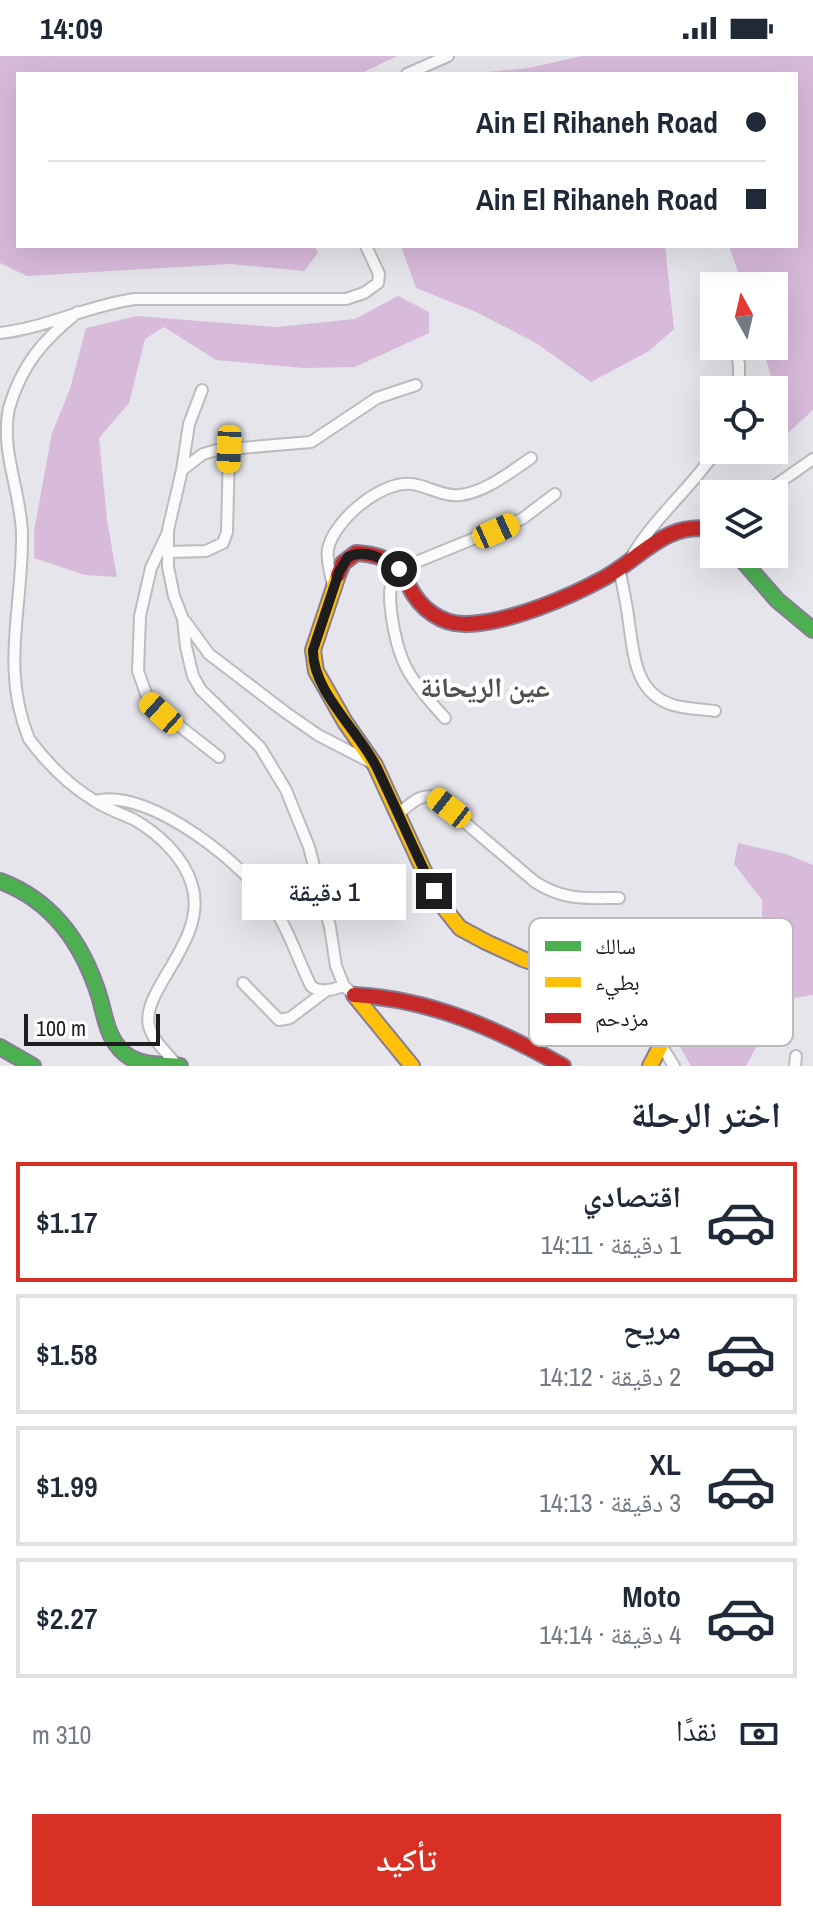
<!DOCTYPE html>
<html lang="ar">
<meta charset="utf-8">
<style>
:root{--surface:#fff;--page:#f2f2f3;--text:#1f2937;--muted:#747a83;--line:#e0e1e3;--accent:#d93025}
body{margin:0;font-family:"Archivo Narrow","Noto Naskh Arabic",sans-serif;background:var(--page);color:var(--text);direction:rtl;height:100vh;display:flex;flex-direction:column;font-size:30px;white-space:nowrap}
*{box-sizing:border-box;margin:0}
p{font-size:26px;color:var(--muted)}
.icon{flex:none;width:44px;height:44px;fill:none;stroke:currentColor;stroke-width:2;stroke-linecap:round;stroke-linejoin:round}
.map{position:relative;height:1010px;overflow:hidden;direction:ltr}
.drawer{display:flex;flex-direction:column;background:var(--surface);flex:1}
.drawer>*{flex:none}
.banner{position:absolute;left:16px;top:16px;width:782px;height:176px;border-radius:0px;box-shadow:0 8px 32px #0002;direction:rtl;display:grid;align-content:center;height:176px;padding:0 32px;background:var(--surface)}
.needle{width:52px;rotate:352deg}
.fabs{position:absolute;left:700px;top:216px;display:grid;gap:16px}
.fabs a{display:grid;place-items:center;width:88px;height:88px;border-radius:0px;background:var(--surface);box-shadow:0 8px 32px #0002;font-size:40px}
.scale{position:absolute;left:24px;bottom:20px;width:136px;box-sizing:border-box;padding-left:8px;border:4px solid #1d1d1d;border-top:0;font-size:22px;line-height:28px;white-space:nowrap;color:#1d1d1d;-webkit-text-stroke:6px #fff;paint-order:stroke}
.end{position:absolute;width:36px;height:36px;margin:-18px;border:10px solid #1d1d1d;background:#fff;box-shadow:0 0 0 4px #fff}
.from{border-radius:50%}
.bubble{position:absolute;height:56px;border-radius:0px;background:var(--surface);box-shadow:0 8px 32px #0002;font-size:26px;font-weight:600;line-height:56px;text-align:center;direction:rtl}
.car{position:absolute;width:24px;height:48px;margin:-24px -12px;border-radius:10px;box-shadow:0 0 6px 2px #0007;background:linear-gradient(#f5c518 24%,#345 0 40%,#f5c518 0 76%,#345 0 86%,#f5c518 0)}
.banner b{display:flex;align-items:center;gap:28px;height:76px;font-size:30px}
.banner b+b{border-top:2px solid var(--line)}
.banner i{width:20px;height:20px;background:var(--text)}
ul{padding:0;list-style:none}
li{display:flex;align-items:center;gap:24px;height:120px;margin:0 16px 12px;padding:0 16px;border:4px solid var(--line);border-radius:0px}
li div{flex:1}
li b{display:block;font-size:30px}
li em{font-style:normal;font-weight:600}
li.active{border-color:var(--accent)}
li>.icon{width:72px;height:72px;stroke-width:1.5}
h2{padding:0 32px;font-size:36px;line-height:96px}
.pay{display:flex;align-items:center;gap:20px;height:88px;padding:0 32px;font-size:30px}
.pay p{margin-inline-start:auto}
.cta{display:flex;gap:16px;margin-top:auto;padding:16px 32px}
.cta a{flex:1;height:92px;border-radius:0px;background:var(--accent);color:#fff;font-size:32px;font-weight:600;line-height:92px;text-align:center}
.status{display:flex;justify-content:space-between;align-items:center;height:56px;padding:0 40px;background:var(--surface);direction:ltr}
.status svg{height:22px;fill:currentColor}
.map>svg:first-child{display:block}
.forest{fill:#d8bada}
.lines{fill:none;stroke-linecap:round;stroke-linejoin:round}
.street-casing{stroke:#bcbcbe;stroke-width:14}
.fast-casing{stroke:#867d95;stroke-width:18}
.slow-casing{stroke:#867d95;stroke-width:18}
.jam-casing{stroke:#867d95;stroke-width:18}
.street{stroke:#fbfbfc;stroke-width:10}
.fast{stroke:#4caf50;stroke-width:14}
.slow{stroke:#ffc107;stroke-width:14}
.jam{stroke:#c62828;stroke-width:14}
.route{stroke:#1d1d1d;stroke-width:10}
.labels{text-anchor:middle;dominant-baseline:central;stroke-width:8;stroke-linejoin:round;paint-order:stroke}
.quarter-label{font-size:28px;font-weight:bold;fill:#505050;stroke:#fff}
.key{fill:#fff;stroke:#bbb;stroke-width:2}
.key-label{font-size:22px;fill:#1d1d1d}
</style>
<div class="status"><b>14:09</b><svg viewBox="0 0 49 12"><path d="M0 12V9h3v3zM5 12V6h3v6zM10 12V3h3v9zM15 12V0h3v12zM26 1h20v11H26zM47 4h2v5h-2z"/></svg></div>
<div class="map">
<svg width="813" height="1010" viewBox="0 0 813 1010">
<rect width="100%" height="100%" fill="#e5e5eb"/>
<path class="forest" d="M0 0H397L360 18H18V190H315L318 197 304 215 230 208 27 220 0 207Z
M583 0H813V354L774 390V334H770L773 327 762 290H774V230H743L729 190H796V18L487 16 529 12Z
M401 190H665L674 273 649 295 591 326 536 287 476 256 416 232Z
M398 240 429 256V277L355 311 304 312 216 304 164 271 145 283 129 347 99 382 107 464 117 521 85 519 34 502V475L52 377 70 333 86 272 137 260 276 271 355 263Z
M738 787 786 798 813 809V939L782 944 746 1010H691L678 987 726 939 746 907 762 871V844L734 808Z"/>
<g class="lines">
<defs>
<path id="street" d="M407 18 448 0
M78 256C43 284 22 308 9 352 0 395 21 435 22 478 23 552 0 612 29 683 46 706 70 730 95 745 107 753 120 757 133 763 158 777 184 801 192 829 209 884 140 934 149 970 153 985 168 998 177 1009
M0 277C46 272 89 249 135 243H346L364 237 378 227 379 218 366 190
M735 290 739 308V334
M182 414 189 368 202 334
M763 438 813 403
M168 476 151 512 140 560 138 615 149 646 219 701
M168 496 206 495 223 487 227 476 229 393
M632 500C655 461 691 432 717 394
M619 512C623 531 627 549 629 567 634 600 635 637 673 649 686 653 702 653 715 655
M333 530C331 518 326 505 328 493 334 464 382 424 412 428 428 430 443 441 460 439 486 436 510 416 531 402
M185 565 209 598 285 656 318 679 374 708
M445 662C410 624 397 606 391 554 389 539 389 524 399 513L522 463 555 438
M95 745C149 730 250 812 277 857 291 880 299 906 311 930 320 938 334 933 344 930
M398 758C410 749 419 737 435 741L535 826C565 845 585 842 619 842
M243 927 279 964 290 962 327 934
M354 939 344 930 336 910 330 871 309 791 286 734 260 691 201 634 193 620 186 591 183 563 174 540 168 511V474L182 414 203 398 217 394 311 386 377 342 416 329
M661 989 674 1010
M795 1010 796 1000"/>
<path id="fast" d="M737 498 777 544 813 574
M0 825C54 845 84 890 100 943 106 966 109 989 131 1002 146 1010 164 1008 180 1010
M0 991 33 1010"/>
<path id="slow" d="M338 519 313 594 316 615 345 666 375 709 423 813 445 853 460 872 486 886 523 903 608 932 630 943 646 958 661 989 650 1010
M354 939 412 1010"/>
<path id="jam" d="M338 519 343 507 356 497C372 498 390 502 401 514 405 519 406 525 409 530 420 553 442 569 467 568 509 567 570 541 606 521 643 500 667 464 714 474
M354 939C431 943 497 973 563 1010"/>
</defs>
<use href="#street" class="street-casing"/>
<use href="#fast" class="fast-casing"/>
<use href="#slow" class="slow-casing"/>
<use href="#jam" class="jam-casing"/>
<use href="#street" class="street"/>
<use href="#fast" class="fast"/>
<use href="#slow" class="slow"/>
<use href="#jam" class="jam"/>
</g>
<g class="lines">
<path class="route" d="M399 513C383 503 366 492 348 501L339 516 313 594C312 635 360 676 377 712 396 752 414 794 434 835"/>
</g>
<g class="labels">
<g class="quarter-label">
<text x="485" y="631">عين الريحانة</text>
</g>
</g>
<rect x="529" y="862" width="264" height="128" rx="12" class="key"/>
<rect x="545" y="885" width="36" height="10" fill="#4caf50"/>
<rect x="545" y="921" width="36" height="10" fill="#ffc107"/>
<rect x="545" y="957" width="36" height="10" fill="#c62828"/>
<g class="key-label">
<text x="595" y="898">سالك</text>
<text x="595" y="934">بطيء</text>
<text x="595" y="970">مزدحم</text>
</g>
</svg>
<div class="fabs">
<a><svg class="needle" viewBox="-14 -14 28 28"><path d="M0-13l5 13h-10z" fill="#e53935"/><path d="M0 13l5-13h-10z" fill="#747a83"/></svg></a>
<a><svg class="icon" aria-label="locate" viewBox="0 0 24 24"><circle cx="12" cy="12" r="6"/><path d="M12 2v4M12 18v4M2 12h4M18 12h4"/></svg></a>
<a><svg class="icon" aria-label="layers" viewBox="0 0 24 24"><path d="M12 4l9 5-9 5-9-5zM3 14l9 5 9-5"/></svg></a>
</div>
<div class="scale">100 m</div>
<i class="end from" style="left:399px;top:513px"></i>
<i class="end" style="left:434px;top:835px"></i>
<div class="bubble" style="left:242px;top:808px;width:164px">1 دقيقة</div>
<i class="car" style="left:229px;top:393px;rotate:182deg"></i>
<i class="car" style="left:496px;top:475px;rotate:66deg"></i>
<i class="car" style="left:161px;top:657px;rotate:312deg"></i>
<i class="car" style="left:449px;top:752px;rotate:308deg"></i>
<div class="banner">
<b><i class="from"></i>Ain El Rihaneh Road</b>
<b><i></i>Ain El Rihaneh Road</b>
</div>
</div>
<section class="drawer">
<h2>اختر الرحلة</h2>
<ul>
<li class="active"><svg class="icon" aria-label="car" viewBox="0 0 24 24"><path d="M5 17H2v-5l4-1 3-4h7l3 4 3 1v5h-3M9 17h6M6 11h13"/><circle cx="7" cy="17" r="2"/><circle cx="17" cy="17" r="2"/></svg><div><b>اقتصادي</b><p>1 دقيقة · 14:11</p></div><em>$1.17</em></li>
<li><svg class="icon" aria-label="car" viewBox="0 0 24 24"><path d="M5 17H2v-5l4-1 3-4h7l3 4 3 1v5h-3M9 17h6M6 11h13"/><circle cx="7" cy="17" r="2"/><circle cx="17" cy="17" r="2"/></svg><div><b>مريح</b><p>2 دقيقة · 14:12</p></div><em>$1.58</em></li>
<li><svg class="icon" aria-label="car" viewBox="0 0 24 24"><path d="M5 17H2v-5l4-1 3-4h7l3 4 3 1v5h-3M9 17h6M6 11h13"/><circle cx="7" cy="17" r="2"/><circle cx="17" cy="17" r="2"/></svg><div><b>XL</b><p>3 دقيقة · 14:13</p></div><em>$1.99</em></li>
<li><svg class="icon" aria-label="car" viewBox="0 0 24 24"><path d="M5 17H2v-5l4-1 3-4h7l3 4 3 1v5h-3M9 17h6M6 11h13"/><circle cx="7" cy="17" r="2"/><circle cx="17" cy="17" r="2"/></svg><div><b>Moto</b><p>4 دقيقة · 14:14</p></div><em>$2.27</em></li>
</ul>
<div class="pay"><svg class="icon" aria-label="cash" viewBox="0 0 24 24"><path d="M3 7h18v10H3z"/><circle cx="12" cy="12" r="2"/></svg>نقدًا<p>310 m</p></div>
<div class="cta"><a>تأكيد</a></div>
</section>
